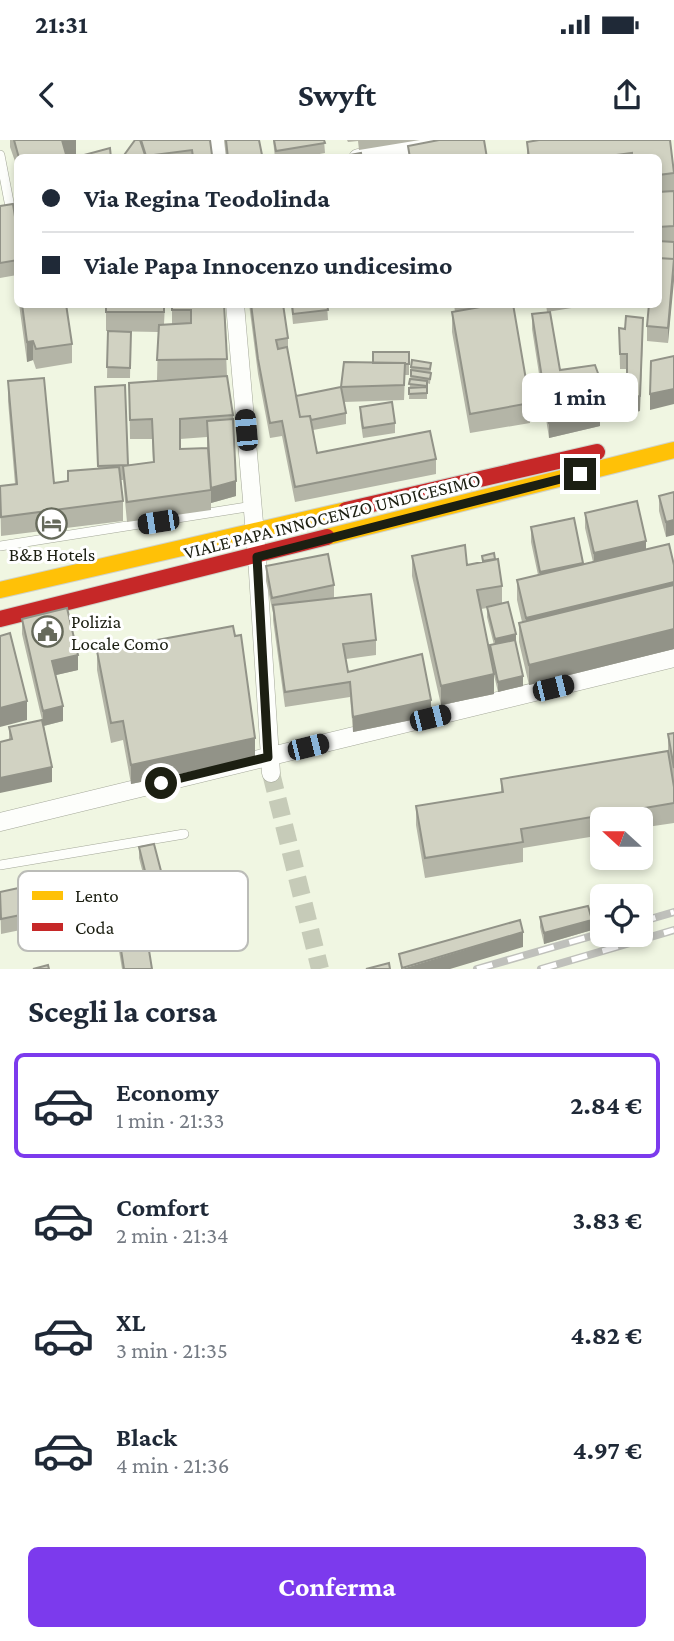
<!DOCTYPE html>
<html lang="it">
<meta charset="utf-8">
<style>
:root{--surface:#fff;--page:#f2f2f3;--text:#1f2937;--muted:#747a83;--line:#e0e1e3;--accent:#7c3aed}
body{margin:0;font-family:"Crimson Pro",serif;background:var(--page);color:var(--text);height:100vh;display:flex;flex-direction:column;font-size:26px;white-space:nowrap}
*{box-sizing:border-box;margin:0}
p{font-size:23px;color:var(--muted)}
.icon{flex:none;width:38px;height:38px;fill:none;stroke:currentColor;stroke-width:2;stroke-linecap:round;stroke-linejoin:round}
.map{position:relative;height:829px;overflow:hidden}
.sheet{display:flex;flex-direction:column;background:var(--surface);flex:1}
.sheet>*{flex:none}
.hud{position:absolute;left:14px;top:14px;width:648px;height:154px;border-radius:10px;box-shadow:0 4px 10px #0003;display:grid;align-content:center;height:154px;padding:0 28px;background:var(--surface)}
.needle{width:46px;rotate:291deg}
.tools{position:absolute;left:590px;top:667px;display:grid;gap:14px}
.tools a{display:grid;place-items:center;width:63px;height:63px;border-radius:10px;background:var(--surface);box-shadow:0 4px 10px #0003;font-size:35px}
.end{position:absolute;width:32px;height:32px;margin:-16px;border:9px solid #1c1f12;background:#fff;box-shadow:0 0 0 4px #fff}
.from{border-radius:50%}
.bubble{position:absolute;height:49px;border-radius:10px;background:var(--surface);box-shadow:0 4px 10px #0003;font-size:23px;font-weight:700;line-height:49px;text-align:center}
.car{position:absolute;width:21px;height:42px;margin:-21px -10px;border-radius:9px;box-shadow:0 0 5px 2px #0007;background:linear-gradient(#222 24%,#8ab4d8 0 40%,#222 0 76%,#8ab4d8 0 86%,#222 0)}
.hud b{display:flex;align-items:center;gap:24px;height:66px;font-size:26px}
.hud b+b{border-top:2px solid var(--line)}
.hud i{width:18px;height:18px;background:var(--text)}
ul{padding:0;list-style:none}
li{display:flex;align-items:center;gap:21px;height:105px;margin:0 14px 10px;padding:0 14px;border:4px solid transparent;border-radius:10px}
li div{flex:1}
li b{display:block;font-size:26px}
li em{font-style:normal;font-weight:700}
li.current{border-color:var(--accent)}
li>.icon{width:63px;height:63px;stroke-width:1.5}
h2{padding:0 28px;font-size:32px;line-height:84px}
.primary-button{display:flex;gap:14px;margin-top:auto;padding:14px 28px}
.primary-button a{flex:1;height:80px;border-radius:10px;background:var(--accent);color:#fff;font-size:28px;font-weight:700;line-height:80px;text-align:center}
.status{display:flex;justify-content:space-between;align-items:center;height:49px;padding:0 35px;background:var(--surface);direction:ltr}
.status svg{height:19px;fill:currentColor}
header{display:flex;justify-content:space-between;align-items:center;height:91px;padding:0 28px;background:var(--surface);font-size:32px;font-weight:700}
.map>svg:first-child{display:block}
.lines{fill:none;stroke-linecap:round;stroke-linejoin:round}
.street-tunnel{stroke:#c6cbb8;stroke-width:18;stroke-dasharray:18 9;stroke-linecap:butt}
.lane-casing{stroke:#a4a899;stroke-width:10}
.street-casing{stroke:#a4a899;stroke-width:19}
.slow-casing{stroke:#d0d3ca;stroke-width:18}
.jam-casing{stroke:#d0d3ca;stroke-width:18}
.lane{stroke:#fdfefb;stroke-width:9}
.street{stroke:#fdfefb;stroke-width:18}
.slow{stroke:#ffc107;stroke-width:16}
.jam{stroke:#c62828;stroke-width:16}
.rail-casing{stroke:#bfc0bb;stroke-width:8}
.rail{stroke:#fff;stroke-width:5;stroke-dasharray:16;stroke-linecap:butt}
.wall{fill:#b4b5a7;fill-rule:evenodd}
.shaded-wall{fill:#929388}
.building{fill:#d1d2c2;stroke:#929388;stroke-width:2}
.route{stroke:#1c1f12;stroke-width:9}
.labels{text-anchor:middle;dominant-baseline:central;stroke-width:6;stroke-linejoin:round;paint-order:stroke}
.street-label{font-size:19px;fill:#1c1f12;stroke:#fff}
.poi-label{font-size:19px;fill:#1c1f12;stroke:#fff}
.key{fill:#fff;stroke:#bbbcb8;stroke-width:2}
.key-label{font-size:19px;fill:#1c1f12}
</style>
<div class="status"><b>21:31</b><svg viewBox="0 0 49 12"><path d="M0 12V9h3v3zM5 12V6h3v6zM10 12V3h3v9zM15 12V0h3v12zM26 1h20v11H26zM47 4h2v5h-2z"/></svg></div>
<header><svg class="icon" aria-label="back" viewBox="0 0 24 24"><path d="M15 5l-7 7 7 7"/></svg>Swyft<svg class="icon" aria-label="share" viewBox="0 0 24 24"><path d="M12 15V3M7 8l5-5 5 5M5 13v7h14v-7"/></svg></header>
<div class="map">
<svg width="674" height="829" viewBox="0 0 674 829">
<rect width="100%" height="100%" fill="#f0f6e2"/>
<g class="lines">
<path class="street-tunnel" d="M271 633 320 829"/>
<defs>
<path id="lane" d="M0 15 10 67
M0 406 253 366
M0 725 184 694"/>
<path id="street" d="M219 0 221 18
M358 18 459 0
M235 164 257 417 271 633
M0 682 674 518"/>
<path id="slow" d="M327 397 674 310
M0 450 346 370"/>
<path id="jam" d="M346 370 597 312
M0 479 327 397"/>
</defs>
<use href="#lane" class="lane-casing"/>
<use href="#street" class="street-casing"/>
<use href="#slow" class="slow-casing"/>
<use href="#jam" class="jam-casing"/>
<use href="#lane" class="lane"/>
<use href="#street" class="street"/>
<use href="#slow" class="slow"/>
<use href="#jam" class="jam"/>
<defs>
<path id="rail" d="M640 782 674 772
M477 829 602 793
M541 829 674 790"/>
</defs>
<use href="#rail" class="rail-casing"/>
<use href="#rail" class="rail"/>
</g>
<path class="wall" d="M10 0H76V15L67 18H18V30L10 7Z
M135 0H210L212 18H122Z
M224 0H259L262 18H226Z
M273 0H324L325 13 298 18H275Z
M347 0H420L359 10 358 1 348 2Z
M670 0 674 32V101L669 102 668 203 647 201V186L658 164V18H527V2Z
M0 66 16 83H18V155L17 135 0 138Z
M19 164H66L72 204V223L36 229 33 220 27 222Z
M106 164H165L164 184H172V164H224L227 236 233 275 236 356 211 363V370L127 382 123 340H121L123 361V381L1 396 0 346 15 344 8 261V241L54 343 68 341 98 329 95 247 128 325 153 322 152 299H130L129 243 179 239 157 240 158 192 106 191ZM207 297V308L180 309V299Z
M249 164H283L288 198V212L296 256 341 252V247L373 223 409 212V235H405L404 260 344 262 346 273V284L313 290 317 313 436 319V334L295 362 282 296 270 298 258 234Z
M291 164H327L328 180 293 184Z
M454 164H513L530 263V283L470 293 452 192V172H455Z
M546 164H596L547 172Z
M532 174 560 230 599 236 600 286 549 298 532 189Z
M619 188 625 189 640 271 612 277 610 257V242L627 239V229H620Z
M108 191 131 192 130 238H107Z
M411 227 431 228 430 244 427 243V259H409Z
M360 267 395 283V293L363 298 360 277Z
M674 352 666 397 659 371V356Z
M585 373 674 425V509L529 545 519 502V483L522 482 517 460V440L538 435 531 402V387L583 424 593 422 585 388Z
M412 416 467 425 482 422V416L502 446V464L516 504 523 546 498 552 493 531 494 554 441 565 412 436ZM487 468V477L494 505H490V514L481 469Z
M266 426 334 445V458L376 500V515L346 519 348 532 431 576 353 592 350 557 285 567 273 480V473L266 441Z
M22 479 78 530 56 535 63 581 44 586 52 642 9 600V587L42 580 22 494Z
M97 511 255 618 131 644 123 600 111 603 97 530Z
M674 593V683L640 688V679H602V695L523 708V722L425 738 416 685V666L501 652V639L668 611V594Z
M139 707 161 742 146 745 139 718Z
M0 752 79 763V778L1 794Z
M540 777 592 790 544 804 540 787Z
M117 784 152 829H122L117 799Z"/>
<path class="shaded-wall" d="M61 0H76V15L66 18Z
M674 126V141L668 203V188Z
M643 193 640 271 612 277V262L640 256Z
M33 201V220L27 222V202Z
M599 236V251L574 260V244Z
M674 249V264L650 270V254Z
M600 271V286L549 298V283Z
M236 341V356L211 363V348Z
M674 380V395L666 397V382Z
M646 401V416L594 428V413Z
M583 423 540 447V432Z
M674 442V462L526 497V478Z
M674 489V509L529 545V525Z
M516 494V504L495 509V499Z
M78 515V530L52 536V521Z
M494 534V554L441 565V546Z
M523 536V546L498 552V542Z
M431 560V576L353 592V577Z
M27 561V580L0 587V568Z
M63 566V581L43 586V571Z
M255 598V618L131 644V625Z
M52 627V642L0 653V638Z
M161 731V742L146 745V735Z
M592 780V790L544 804V793Z
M523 792V807L450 829H402Z"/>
<path class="building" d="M14 0H62L67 18H19Z
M135 0H140L146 18H122Z
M141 0H210L212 15 193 17 192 10 146 16Z
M226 0H259L262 15 245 18H228Z
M274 0H324L325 3 276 11Z
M439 0H484L487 18H410L408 6Z
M539 0H670L674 33 658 35V18H632V13L594 18H529L527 2Z
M110 8 111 18H73Z
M361 13 362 18H334Z
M674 51V86L658 87V52Z
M13 64 16 83H18V120L0 123V66Z
M658 101 674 102V119L658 118Z
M658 118 674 119 668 188 647 186 649 164H658Z
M22 164H66L72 204 36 209 33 201 27 202Z
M106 164H164V172H106Z
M172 164H224L227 219 157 220 159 185 191 183V170H172Z
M251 164H283L288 198 276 200 278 209 287 207 300 277 310 276 317 313 430 291 436 319 295 347 282 281 270 283 258 219Z
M292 164H327L328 170 293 174Z
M497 164H513L530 263 470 274 452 172Z
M550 172 560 230 595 225 599 236 574 244 575 253 600 249V271L549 283 532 174Z
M626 176 643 178 640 256 612 262 610 242 627 239V214H620L619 188 625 189Z
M108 191 131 192 130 228 107 227Z
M373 212H409V224H405V223H373Z
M674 216V249L650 254 651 221Z
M412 220 431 223 430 229 411 227Z
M344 222 405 223 404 245 341 247Z
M411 230 431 233 430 239 411 236Z
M227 236 233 275 180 279V309L208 308 211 350 127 362 123 326 154 322 152 279 130 280 129 243Z
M44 238 54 343 68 341V331L119 327 123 361 1 377 0 346 17 344 8 241Z
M410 239 427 241V246L409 244Z
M125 245 128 325 98 326 95 247Z
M341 247 346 273 311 280 310 276 300 277 296 256Z
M427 247V253L409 254V248Z
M392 262 395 283 363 288 360 267Z
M233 279 236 341 211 348 207 281Z
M674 352V380L666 382 659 356Z
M637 361 646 401 594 413 585 373Z
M574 378 583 423 540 432 531 387Z
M669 404 674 425V442L526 478 517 440Z
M465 405 467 425 498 419 502 446 477 450 494 534 441 546 412 416Z
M494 413 495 419 483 421 482 416Z
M328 414 334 445 272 458 266 426Z
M674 445V489L529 525 519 483Z
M371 454 376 500 343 504 348 532 422 514 431 560 353 577 350 542 285 552 273 465Z
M508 462 516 494 495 499 487 467Z
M67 468 78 515 52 521 63 566 43 571 22 479Z
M233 486 235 496 241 495 255 598 131 625 123 581 111 583 97 511Z
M10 493 27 561 0 568V496Z
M515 500 523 536 498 542 490 505Z
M42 580 52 627 0 638V602L12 599 9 587Z
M674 593V628L668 594Z
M668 611 674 647V663L521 689 523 702 425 718 416 666 503 652 501 639Z
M154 704 161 731 146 735 139 707Z
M74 736 79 763 1 779 0 752Z
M588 766 592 780 544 793 540 777Z
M144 779 152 829H124L117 784Z
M520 780 523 792 402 828 399 814Z
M389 823 390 829H366Z
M48 825 49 829H33Z"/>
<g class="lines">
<path class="route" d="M161 643 268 617 257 417 580 334"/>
</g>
<defs>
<symbol id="hotel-ring" viewBox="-11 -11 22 22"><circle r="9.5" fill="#fff" stroke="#666a5b" stroke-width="1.5"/><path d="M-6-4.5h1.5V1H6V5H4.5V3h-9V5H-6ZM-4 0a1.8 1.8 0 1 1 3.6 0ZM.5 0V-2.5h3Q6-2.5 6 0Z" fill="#666a5b"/></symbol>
<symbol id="civic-ring" viewBox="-11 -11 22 22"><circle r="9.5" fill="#fff" stroke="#666a5b" stroke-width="1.5"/><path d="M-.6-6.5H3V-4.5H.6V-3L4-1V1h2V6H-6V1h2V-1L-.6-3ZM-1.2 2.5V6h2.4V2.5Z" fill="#666a5b"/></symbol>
</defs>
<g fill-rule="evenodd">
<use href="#hotel-ring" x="34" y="366" width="35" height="35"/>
<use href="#civic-ring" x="30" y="474" width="35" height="35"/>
</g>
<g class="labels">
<g class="street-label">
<text transform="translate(332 376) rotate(-14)">VIALE PAPA INNOCENZO UNDICESIMO</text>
</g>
<g class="poi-label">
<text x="52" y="414">B&amp;B Hotels</text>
<text x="71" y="481" text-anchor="start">Polizia<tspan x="71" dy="22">Locale Como</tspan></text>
</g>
</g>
<rect x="18" y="731" width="230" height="80" rx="10" class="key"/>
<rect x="32" y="751" width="31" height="9" fill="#ffc107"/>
<rect x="32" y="783" width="31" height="8" fill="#c62828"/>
<g class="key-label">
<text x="75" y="762">Lento</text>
<text x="75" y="794">Coda</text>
</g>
</svg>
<div class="tools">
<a><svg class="needle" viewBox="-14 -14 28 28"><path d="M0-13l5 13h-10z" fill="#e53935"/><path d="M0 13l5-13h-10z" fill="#747a83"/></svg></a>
<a><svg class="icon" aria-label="locate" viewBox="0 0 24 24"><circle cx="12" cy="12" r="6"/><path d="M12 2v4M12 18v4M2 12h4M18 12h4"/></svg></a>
</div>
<i class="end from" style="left:161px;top:643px"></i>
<i class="end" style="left:580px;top:334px"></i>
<div class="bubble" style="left:522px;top:233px;width:116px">1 min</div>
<i class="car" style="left:246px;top:290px;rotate:355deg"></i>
<i class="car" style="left:158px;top:382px;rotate:261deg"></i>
<i class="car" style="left:553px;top:548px;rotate:76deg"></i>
<i class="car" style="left:430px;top:578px;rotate:76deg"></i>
<i class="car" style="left:308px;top:607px;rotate:76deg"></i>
<div class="hud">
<b><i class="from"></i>Via Regina Teodolinda</b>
<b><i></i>Viale Papa Innocenzo undicesimo</b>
</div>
</div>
<section class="sheet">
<h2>Scegli la corsa</h2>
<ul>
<li class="current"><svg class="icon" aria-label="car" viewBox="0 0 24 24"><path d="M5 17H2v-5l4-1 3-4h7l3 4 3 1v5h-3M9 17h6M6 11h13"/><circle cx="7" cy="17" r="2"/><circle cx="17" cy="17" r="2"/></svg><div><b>Economy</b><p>1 min · 21:33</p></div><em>2.84 €</em></li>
<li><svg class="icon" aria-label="car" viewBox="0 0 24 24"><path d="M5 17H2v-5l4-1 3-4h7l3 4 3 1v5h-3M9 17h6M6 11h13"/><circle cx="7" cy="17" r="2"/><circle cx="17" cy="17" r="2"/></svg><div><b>Comfort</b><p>2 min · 21:34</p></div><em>3.83 €</em></li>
<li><svg class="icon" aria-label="car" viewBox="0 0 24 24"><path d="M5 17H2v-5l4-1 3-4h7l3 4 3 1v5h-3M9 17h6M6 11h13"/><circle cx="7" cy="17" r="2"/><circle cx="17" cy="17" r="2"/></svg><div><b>XL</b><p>3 min · 21:35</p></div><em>4.82 €</em></li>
<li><svg class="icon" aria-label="car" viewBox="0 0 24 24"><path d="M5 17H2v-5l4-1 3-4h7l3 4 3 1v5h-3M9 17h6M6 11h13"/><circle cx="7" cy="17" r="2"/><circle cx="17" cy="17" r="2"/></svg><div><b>Black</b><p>4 min · 21:36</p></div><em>4.97 €</em></li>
</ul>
<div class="primary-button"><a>Conferma</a></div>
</section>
